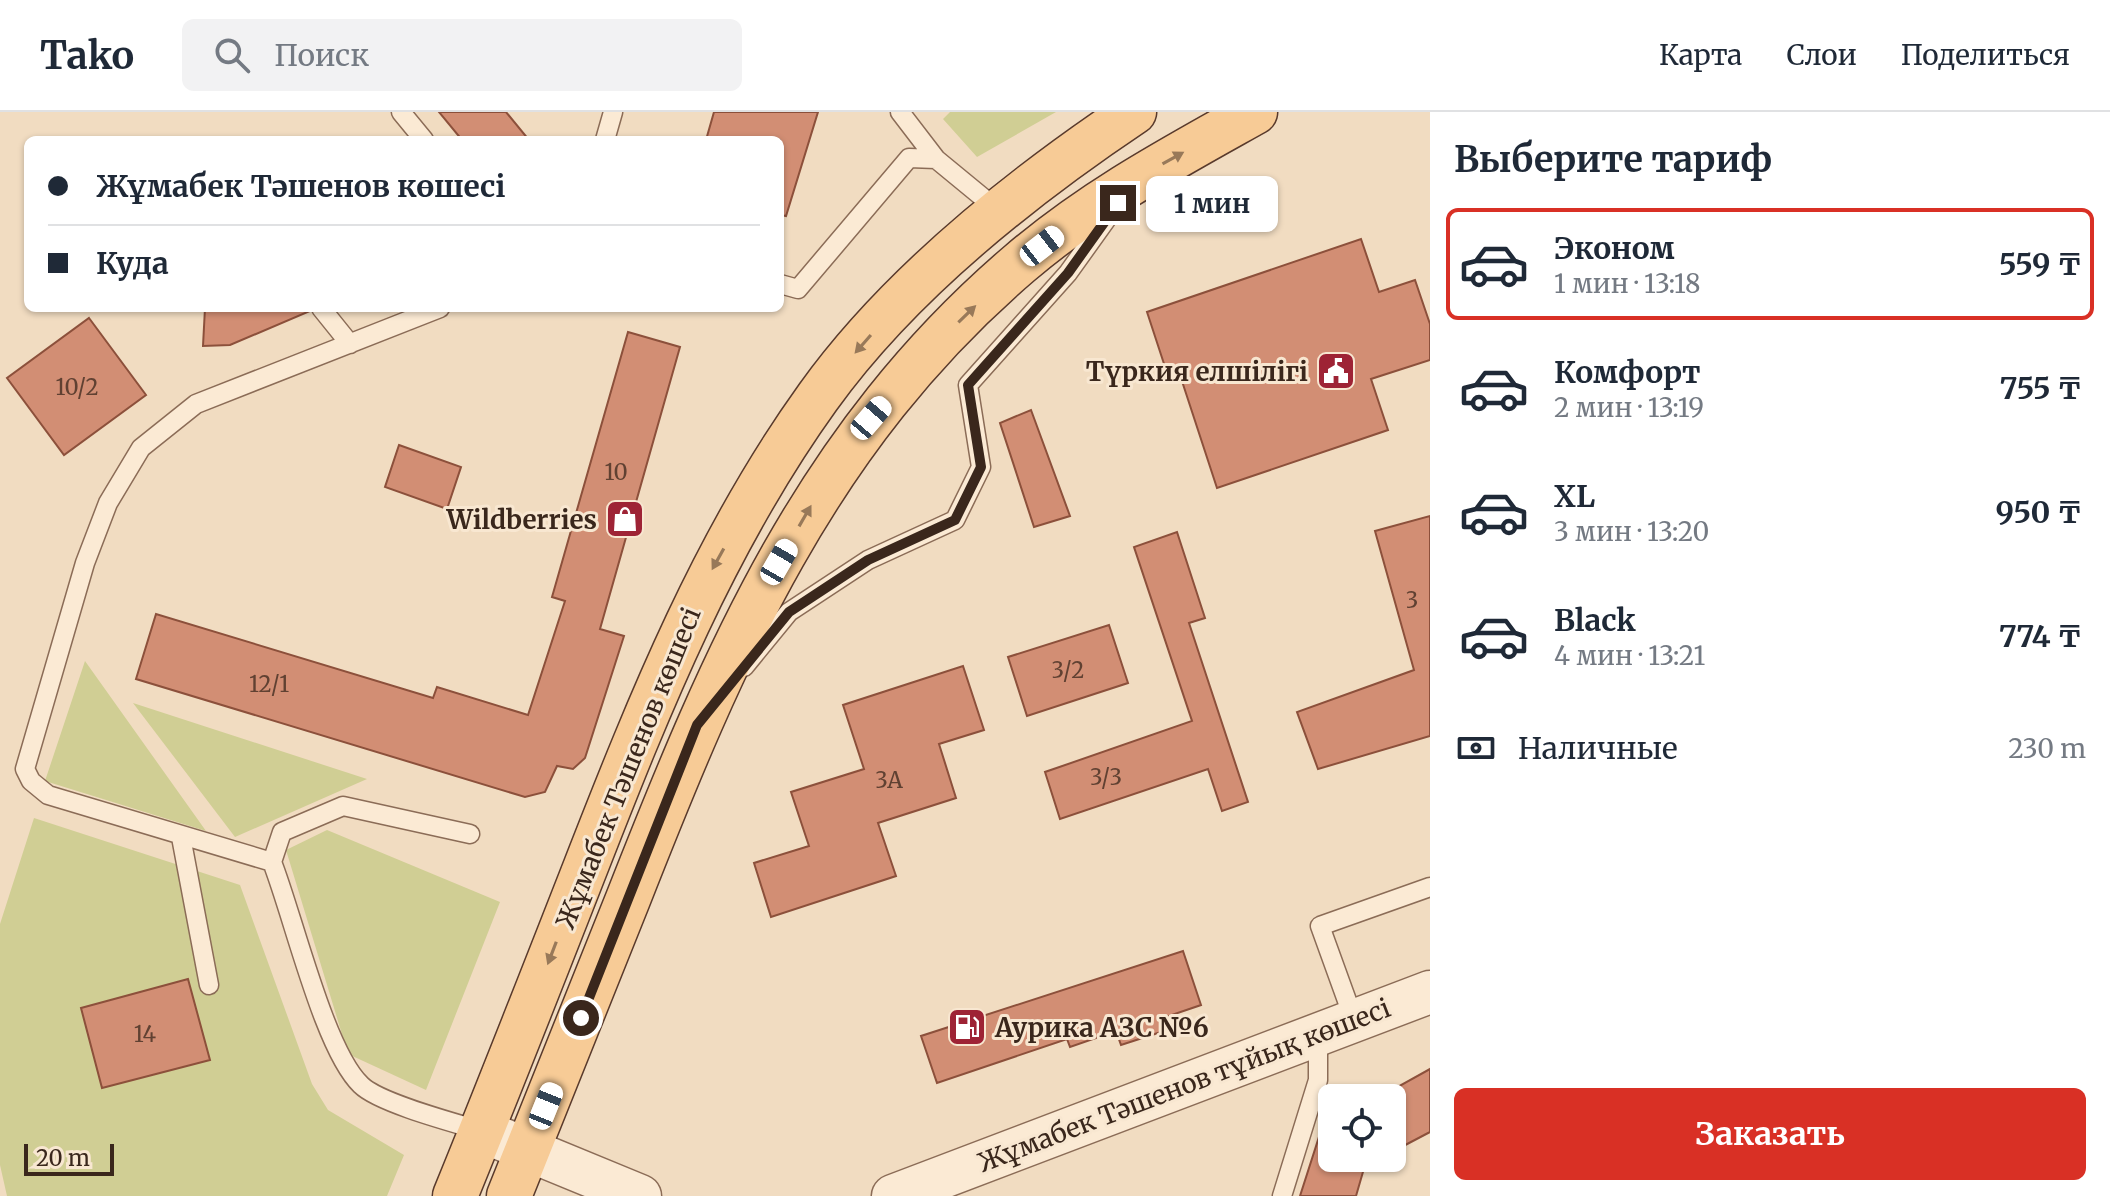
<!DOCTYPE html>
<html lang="ru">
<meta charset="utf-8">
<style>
:root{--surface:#fff;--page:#f2f2f3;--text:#1f2937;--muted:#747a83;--line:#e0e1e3;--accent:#d93025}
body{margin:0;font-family:Merriweather,serif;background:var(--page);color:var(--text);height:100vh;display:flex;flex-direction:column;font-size:30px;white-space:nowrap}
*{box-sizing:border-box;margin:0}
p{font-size:26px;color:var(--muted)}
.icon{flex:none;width:44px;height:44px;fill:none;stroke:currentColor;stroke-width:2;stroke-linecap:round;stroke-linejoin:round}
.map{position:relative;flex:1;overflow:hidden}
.panel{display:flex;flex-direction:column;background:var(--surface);width:680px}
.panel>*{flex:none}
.banner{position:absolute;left:24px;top:24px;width:760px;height:176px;border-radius:12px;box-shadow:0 2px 6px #0004;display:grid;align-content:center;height:176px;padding:0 24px;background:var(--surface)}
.tools{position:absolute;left:1318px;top:972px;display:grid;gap:16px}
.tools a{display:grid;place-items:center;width:88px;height:88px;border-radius:12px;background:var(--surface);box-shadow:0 2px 6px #0004;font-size:40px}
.scale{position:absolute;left:24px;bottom:20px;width:90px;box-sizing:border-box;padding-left:8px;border:4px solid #3a271c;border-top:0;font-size:22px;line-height:28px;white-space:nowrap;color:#3a271c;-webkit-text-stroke:6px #f8e7d1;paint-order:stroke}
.end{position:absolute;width:36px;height:36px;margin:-18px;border:10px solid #3a271c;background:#fff;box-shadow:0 0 0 4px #fff}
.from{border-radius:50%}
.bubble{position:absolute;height:56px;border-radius:12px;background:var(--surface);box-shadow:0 2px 6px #0004;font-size:26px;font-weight:700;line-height:56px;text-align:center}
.car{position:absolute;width:24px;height:48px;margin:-24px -12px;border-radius:10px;box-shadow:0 0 6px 2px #0007;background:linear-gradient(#fff 24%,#345 0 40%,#fff 0 76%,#345 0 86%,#fff 0)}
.banner b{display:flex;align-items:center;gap:28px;height:76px;font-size:30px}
.banner b+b{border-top:2px solid var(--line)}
.banner i{width:20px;height:20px;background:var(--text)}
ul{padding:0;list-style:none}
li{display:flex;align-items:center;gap:24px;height:112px;margin:0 16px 12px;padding:0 8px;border:4px solid transparent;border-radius:12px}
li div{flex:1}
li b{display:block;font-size:30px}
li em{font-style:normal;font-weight:700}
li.on{border-color:var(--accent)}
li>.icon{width:72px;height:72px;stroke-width:1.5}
h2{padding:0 24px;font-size:36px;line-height:96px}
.pay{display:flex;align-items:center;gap:20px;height:88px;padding:0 24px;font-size:30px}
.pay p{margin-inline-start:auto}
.button{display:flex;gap:16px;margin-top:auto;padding:16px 24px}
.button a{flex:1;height:92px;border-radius:12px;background:var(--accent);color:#fff;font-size:32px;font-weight:700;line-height:92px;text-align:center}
header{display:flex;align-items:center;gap:48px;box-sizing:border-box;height:112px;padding:0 40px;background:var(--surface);border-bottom:2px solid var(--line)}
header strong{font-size:38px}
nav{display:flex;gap:44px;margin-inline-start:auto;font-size:28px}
.search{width:560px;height:72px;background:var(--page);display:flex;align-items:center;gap:20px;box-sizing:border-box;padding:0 28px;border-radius:12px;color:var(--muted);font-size:30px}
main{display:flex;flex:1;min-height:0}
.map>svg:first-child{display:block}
.green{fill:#d0ce94}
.building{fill:#d28e74;stroke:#8c503b;stroke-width:2}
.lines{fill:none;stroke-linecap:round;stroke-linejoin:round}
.service-casing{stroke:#8b6c57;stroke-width:21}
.tertiary-casing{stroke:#8b6c57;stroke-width:45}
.primary-casing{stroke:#593a2c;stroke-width:47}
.service{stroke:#fbead4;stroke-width:18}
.tertiary{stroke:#fbead4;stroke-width:42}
.primary{stroke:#f7cb96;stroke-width:44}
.oneway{fill:#987959}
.route{stroke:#3a271c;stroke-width:10}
.labels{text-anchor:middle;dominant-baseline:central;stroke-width:6;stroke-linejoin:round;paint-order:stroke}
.number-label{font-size:22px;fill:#604132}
.poi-label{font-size:26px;font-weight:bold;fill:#3a271c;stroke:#f8e7d1;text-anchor:end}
.street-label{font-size:26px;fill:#3a271c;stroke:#f8e7d1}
</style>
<header>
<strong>Tako</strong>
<div class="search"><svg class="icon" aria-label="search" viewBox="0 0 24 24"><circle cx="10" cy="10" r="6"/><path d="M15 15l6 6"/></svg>Поиск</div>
<nav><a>Карта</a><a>Слои</a><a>Поделиться</a></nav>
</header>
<main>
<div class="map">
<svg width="1430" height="1084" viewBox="0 0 1430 1084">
<rect width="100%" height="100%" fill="#f1dcc1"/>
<path class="green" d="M950 0H1056L977 45 943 7Z
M85 549 206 719 45 669Z
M133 591 367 667 235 725Z
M34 706 240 773 312 972 328 998 404 1043 387 1084H7L0 1053V812Z
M327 718 500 790 426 978 348 942 286 738Z"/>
<path class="building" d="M439 0H506L529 28H462Z
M714 0H818L786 104 780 103V28H706Z
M1361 127 1379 180 1415 168 1430 212V248L1371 267 1388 318 1217 376 1179 260 1168 264 1147 200Z
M205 196H309L310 199 230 233 203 234Z
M89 206 146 283 64 343 7 266Z
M628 220 680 235 600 517 624 524 585 646 573 657 557 654 545 680 525 685 136 567 156 502 433 586 437 575 528 603 565 489 552 485Z
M1031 298 1070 404 1034 415 1000 311Z
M399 333 461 355 447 397 385 375Z
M1430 404V624L1318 657 1297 600 1414 558 1375 419Z
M1177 420 1205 506 1189 511 1248 690 1222 699 1208 657 1060 707 1045 660 1192 609 1134 435Z
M1109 513 1128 571 1027 604 1008 545Z
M963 554 984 618 939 632 956 686 878 711 896 764 771 805 754 751 809 734 791 680 864 657 843 593Z
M1183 839 1201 893 1160 907 1164 919 1121 933 1116 919 1070 935 1067 927 937 971 921 924Z
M188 867 210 948 102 976 81 896Z
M1430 957V1020L1392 1040V978Z
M1327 1000 1332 1001V1046H1367L1356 1084H1300Z"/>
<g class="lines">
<defs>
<path id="service" d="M401 0 424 28
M900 0 936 47
M605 28 613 0
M780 172 798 177 909 46 936 47 998 98
M321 196 350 232
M440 196 196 292 141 336 108 391 85 451 25 657 31 669 48 683 272 750C293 803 324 938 361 973 379 991 455 1011 482 1019
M744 555 789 500 868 448 955 408 981 355 968 273 1068 161 1111 101
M181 725 209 873
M272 750 282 720 343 694 470 722
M1354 908 1320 814 1430 775
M1282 1084 1318 968V922"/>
<path id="tertiary" d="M482 1019 640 1084
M893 1084 1430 880"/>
<path id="primary" d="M455 1084C500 974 543 864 586 754 650 590 715 428 818 285 899 172 1019 77 1134 0
M509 1084C549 985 589 886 628 787 724 543 815 326 1020 151 1094 88 1171 47 1255 0"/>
</defs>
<use href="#service" class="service-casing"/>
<use href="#tertiary" class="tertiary-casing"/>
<use href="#primary" class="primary-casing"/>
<use href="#service" class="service"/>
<use href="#tertiary" class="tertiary"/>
<use href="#primary" class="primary"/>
</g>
<defs><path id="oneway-solid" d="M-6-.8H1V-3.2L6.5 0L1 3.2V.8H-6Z" transform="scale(2)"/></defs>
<g class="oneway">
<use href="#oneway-solid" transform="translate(1173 46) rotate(-29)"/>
<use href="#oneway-solid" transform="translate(967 202) rotate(-44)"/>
<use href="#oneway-solid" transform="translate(863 232) rotate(131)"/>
<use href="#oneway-solid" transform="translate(805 404) rotate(-60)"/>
<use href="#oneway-solid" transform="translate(718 447) rotate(119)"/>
<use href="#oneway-solid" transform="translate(552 841) rotate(111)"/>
</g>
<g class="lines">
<path class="route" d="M581 906 697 613 789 500 868 448 955 408 981 355 968 273 1068 161 1118 91"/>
</g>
<defs>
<symbol id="civic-square" viewBox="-11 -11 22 22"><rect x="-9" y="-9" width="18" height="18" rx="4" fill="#9e2335" stroke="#f8e7d1"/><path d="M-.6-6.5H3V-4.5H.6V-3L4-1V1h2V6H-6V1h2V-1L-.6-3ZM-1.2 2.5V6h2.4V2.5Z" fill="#fff"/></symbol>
<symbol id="shop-square" viewBox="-11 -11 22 22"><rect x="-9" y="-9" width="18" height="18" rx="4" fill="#9e2335" stroke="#f8e7d1"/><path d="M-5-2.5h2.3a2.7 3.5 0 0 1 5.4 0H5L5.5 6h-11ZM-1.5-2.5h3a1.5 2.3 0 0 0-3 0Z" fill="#fff"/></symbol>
<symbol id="fuel-square" viewBox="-11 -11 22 22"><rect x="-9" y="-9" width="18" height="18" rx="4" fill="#9e2335" stroke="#f8e7d1"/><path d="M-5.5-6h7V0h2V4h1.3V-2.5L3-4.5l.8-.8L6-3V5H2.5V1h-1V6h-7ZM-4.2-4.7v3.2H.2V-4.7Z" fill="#fff"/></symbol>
</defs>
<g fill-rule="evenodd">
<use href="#civic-square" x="1314" y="237" width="44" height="44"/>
<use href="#shop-square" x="603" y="385" width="44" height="44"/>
<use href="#fuel-square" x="945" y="893" width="44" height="44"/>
</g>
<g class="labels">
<g class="number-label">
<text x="77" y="275">10/2</text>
<text x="616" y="360">10</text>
<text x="1412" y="488">3</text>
<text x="1068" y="558">3/2</text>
<text x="269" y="572">12/1</text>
<text x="1106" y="665">3/3</text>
<text x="889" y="668">3А</text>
<text x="145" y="922">14</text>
</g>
<g class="poi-label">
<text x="1308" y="259">Түркия елшілігі</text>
<text x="597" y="407">Wildberries</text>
<text x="995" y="915" text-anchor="start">Аурика АЗС №6</text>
</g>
<g class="street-label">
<text transform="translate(628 656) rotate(-68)">Жұмабек Тәшенов көшесі</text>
<text transform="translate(1184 973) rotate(-21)">Жұмабек Тәшенов тұйық көшесі</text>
</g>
</g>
</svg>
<div class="tools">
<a><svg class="icon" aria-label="locate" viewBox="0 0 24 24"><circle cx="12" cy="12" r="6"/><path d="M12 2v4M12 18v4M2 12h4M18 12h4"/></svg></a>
</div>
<div class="scale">20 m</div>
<i class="end from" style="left:581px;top:906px"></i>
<i class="end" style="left:1118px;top:91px"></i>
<div class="bubble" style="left:1146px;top:64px;width:132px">1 мин</div>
<i class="car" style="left:1042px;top:134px;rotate:52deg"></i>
<i class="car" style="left:871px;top:306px;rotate:41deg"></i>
<i class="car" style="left:779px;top:450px;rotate:30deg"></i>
<i class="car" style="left:546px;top:994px;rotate:22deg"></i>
<div class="banner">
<b><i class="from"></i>Жұмабек Тәшенов көшесі</b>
<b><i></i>Куда</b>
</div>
</div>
<section class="panel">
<h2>Выберите тариф</h2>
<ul>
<li class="on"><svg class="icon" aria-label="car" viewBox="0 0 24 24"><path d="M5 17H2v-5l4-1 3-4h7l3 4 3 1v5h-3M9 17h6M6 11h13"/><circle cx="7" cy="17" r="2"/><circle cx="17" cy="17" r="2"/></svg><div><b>Эконом</b><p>1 мин · 13:18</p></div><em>559 ₸</em></li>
<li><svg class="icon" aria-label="car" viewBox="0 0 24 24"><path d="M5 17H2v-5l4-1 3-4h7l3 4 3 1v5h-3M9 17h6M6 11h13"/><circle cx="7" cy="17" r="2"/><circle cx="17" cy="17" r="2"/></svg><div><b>Комфорт</b><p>2 мин · 13:19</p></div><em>755 ₸</em></li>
<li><svg class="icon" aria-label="car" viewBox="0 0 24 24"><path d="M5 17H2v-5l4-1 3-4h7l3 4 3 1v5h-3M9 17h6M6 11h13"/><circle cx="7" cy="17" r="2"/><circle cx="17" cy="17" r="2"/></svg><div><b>XL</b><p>3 мин · 13:20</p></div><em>950 ₸</em></li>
<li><svg class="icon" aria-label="car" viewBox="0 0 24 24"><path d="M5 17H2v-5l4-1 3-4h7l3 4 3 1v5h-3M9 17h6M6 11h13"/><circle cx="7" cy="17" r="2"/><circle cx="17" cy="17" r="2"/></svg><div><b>Black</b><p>4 мин · 13:21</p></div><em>774 ₸</em></li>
</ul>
<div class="pay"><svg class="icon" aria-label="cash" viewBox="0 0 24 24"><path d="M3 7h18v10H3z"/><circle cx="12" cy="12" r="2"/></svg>Наличные<p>230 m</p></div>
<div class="button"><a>Заказать</a></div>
</section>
</main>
